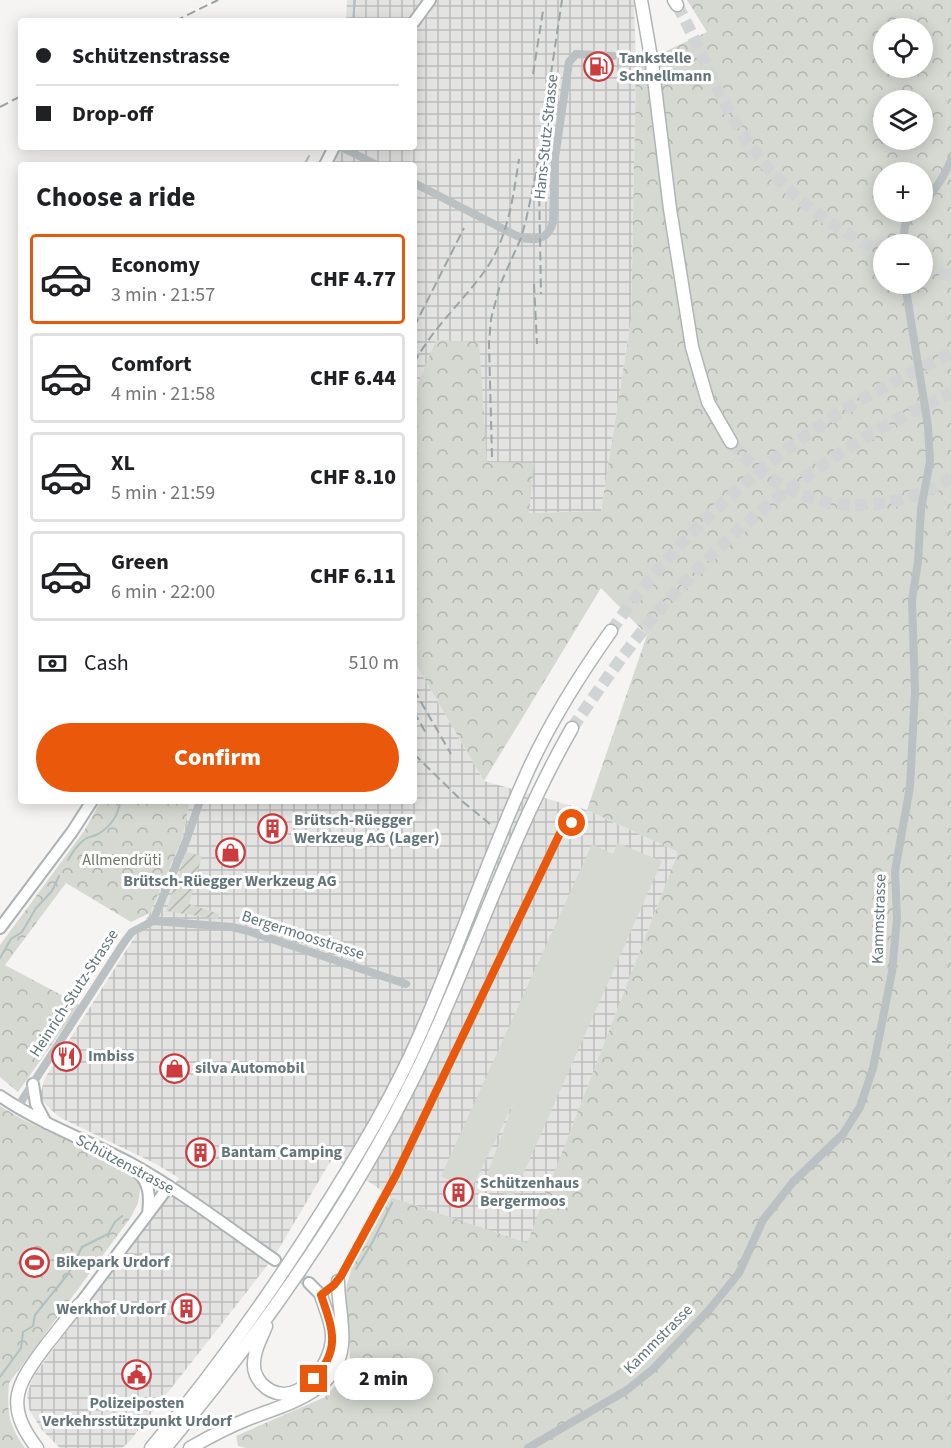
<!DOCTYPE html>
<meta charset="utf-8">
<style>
:root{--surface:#fff;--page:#f2f2f2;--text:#202124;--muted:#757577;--line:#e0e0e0;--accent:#ea580c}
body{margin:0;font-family:"Source Sans 3",sans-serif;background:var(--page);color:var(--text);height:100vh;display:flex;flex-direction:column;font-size:22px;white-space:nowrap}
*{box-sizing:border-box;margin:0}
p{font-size:20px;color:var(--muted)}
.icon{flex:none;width:33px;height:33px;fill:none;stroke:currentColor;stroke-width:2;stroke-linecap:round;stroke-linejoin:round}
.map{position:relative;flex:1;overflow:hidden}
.details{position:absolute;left:18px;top:162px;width:399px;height:642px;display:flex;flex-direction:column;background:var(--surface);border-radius:6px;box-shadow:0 3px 15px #0003}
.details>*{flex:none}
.top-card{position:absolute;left:18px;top:18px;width:399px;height:132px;border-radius:6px;box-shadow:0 3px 15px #0003;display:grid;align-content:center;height:132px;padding:0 18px;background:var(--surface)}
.tools{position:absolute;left:873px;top:18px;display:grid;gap:12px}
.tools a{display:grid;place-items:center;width:60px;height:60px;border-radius:50%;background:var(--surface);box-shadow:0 3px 15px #0003;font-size:30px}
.end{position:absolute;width:27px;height:27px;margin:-14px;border:8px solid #ea580c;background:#fff;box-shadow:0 0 0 3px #fff}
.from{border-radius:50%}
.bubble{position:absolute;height:42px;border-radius:21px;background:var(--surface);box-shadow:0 3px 15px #0003;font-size:20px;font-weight:800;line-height:42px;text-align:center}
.top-card b{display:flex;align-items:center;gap:21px;height:57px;font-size:22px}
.top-card b+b{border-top:2px solid var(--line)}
.top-card i{width:15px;height:15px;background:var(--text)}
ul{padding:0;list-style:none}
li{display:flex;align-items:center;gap:18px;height:90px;margin:0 12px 9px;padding:0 6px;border:3px solid var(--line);border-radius:6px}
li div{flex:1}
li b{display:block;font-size:22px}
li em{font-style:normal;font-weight:800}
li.selected{border-color:var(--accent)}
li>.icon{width:54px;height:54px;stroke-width:1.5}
h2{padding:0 18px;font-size:27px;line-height:72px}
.pay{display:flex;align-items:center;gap:15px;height:66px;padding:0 18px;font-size:22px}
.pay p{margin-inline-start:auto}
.cta{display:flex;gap:12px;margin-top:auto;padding:12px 18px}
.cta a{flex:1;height:69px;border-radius:36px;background:var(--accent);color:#fff;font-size:24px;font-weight:800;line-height:69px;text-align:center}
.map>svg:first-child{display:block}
.industrial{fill:url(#industrial-grid)}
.green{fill:#d6d9d2}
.forest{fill:url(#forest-crowns);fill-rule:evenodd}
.garden{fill:url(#garden-furrows)}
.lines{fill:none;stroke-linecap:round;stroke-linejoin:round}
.stream{stroke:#b0c0c0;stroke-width:2}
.major-tunnel{stroke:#d1d4d4;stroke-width:10;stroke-dasharray:10 5;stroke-linecap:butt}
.highway-tunnel{stroke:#d1d4d4;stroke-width:12;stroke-dasharray:12 6;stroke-linecap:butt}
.major-casing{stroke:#adb3b4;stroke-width:14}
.highway-casing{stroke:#afb4b5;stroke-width:15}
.minor{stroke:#bbc0c2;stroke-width:8}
.major{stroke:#fff;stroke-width:10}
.highway{stroke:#fff;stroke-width:12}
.rail{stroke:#9ba4a6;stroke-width:2;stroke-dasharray:9 4.5;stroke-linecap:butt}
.route{stroke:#ea580c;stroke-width:8}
.labels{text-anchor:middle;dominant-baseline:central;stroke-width:6;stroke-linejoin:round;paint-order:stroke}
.poi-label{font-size:16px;font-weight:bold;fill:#64767a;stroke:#fff;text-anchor:start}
.street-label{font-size:16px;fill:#64767a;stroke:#fff}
.park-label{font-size:16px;fill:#6e7766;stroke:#fff}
</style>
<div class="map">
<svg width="951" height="1448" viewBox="0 0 951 1448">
<defs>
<pattern id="industrial-grid" width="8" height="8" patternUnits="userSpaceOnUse" patternTransform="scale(1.5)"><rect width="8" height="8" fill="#e3e4e2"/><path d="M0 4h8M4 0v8" fill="none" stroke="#bcbdbc"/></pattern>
<pattern id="forest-crowns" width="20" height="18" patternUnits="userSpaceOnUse" patternTransform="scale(1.5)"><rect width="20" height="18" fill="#d6d9d2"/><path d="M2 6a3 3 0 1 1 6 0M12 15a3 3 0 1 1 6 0" fill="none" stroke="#b1b5af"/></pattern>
<pattern id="garden-furrows" width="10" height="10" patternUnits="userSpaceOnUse" patternTransform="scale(1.5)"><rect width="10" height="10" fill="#d6d9d2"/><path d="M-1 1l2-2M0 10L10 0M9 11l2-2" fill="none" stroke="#b1b5af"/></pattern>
</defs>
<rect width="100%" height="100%" fill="#f5f4f2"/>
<path class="industrial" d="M347 0H633L634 3 636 65 631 320 601 511 529 513 487 462 436 341 414 393V165H335L336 147H414V21H346Z
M414 656 418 668 484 781 587 810 678 852 527 1244 391 1197 333 1157 274 1257 129 1442 122 1448H60L41 1429 29 1409 27 1394 33 1377 179 1178 156 1164 59 1117 41 1100 40 1095 45 1078 150 913 182 839 190 801H414Z"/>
<path class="green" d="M617 843 662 861 513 1197 483 1185 514 1102 471 1190 441 1176 592 844 613 854Z"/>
<path class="forest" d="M687 0H951V1448H246L238 1446 236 1436 325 1397 350 1369 349 1330 344 1295 351 1270 391 1197 527 1243 678 852 587 810 647 635 601 588 484 781 418 668 414 656V393L436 340 479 342 487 462 534 463 529 513 601 511 631 320 636 65 707 32ZM884 28H922V68H884ZM884 100H922V140H884ZM884 172H922V212H884ZM884 244H922V284H884Z
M101 801H190L182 839 150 913 131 922 66 883 5 965 80 1005 18 1092 0 1077V945L84 831Z
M0 1106 22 1119 130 1170 141 1183 138 1203 131 1217 9 1383C7 1412 8 1424 25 1448H0Z"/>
<path class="garden" d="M186 852 202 856 189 904 219 914 218 919 166 911Z"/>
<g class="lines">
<path class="stream" d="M353 21 355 0
M304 165 309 156
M68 860C73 852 78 843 87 838 89 837 94 836 96 835 109 829 119 815 120 801
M0 958 11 939 22 932 36 908 52 891 59 876
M356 1269 372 1243 392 1203
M0 1377 21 1348 23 1332 33 1326 35 1315 68 1274 82 1247 108 1234 115 1222 122 1216"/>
<path class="major-tunnel" d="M275 1260 309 1283"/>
<path class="highway-tunnel" d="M677 5C695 37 708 72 725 104 759 172 816 221 884 253
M922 268 951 276
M731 442C787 511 875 524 951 478
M611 631C660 560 720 500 789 448 806 436 824 422 842 411 877 390 914 372 951 353
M572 728C595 695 618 661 644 629 725 528 833 446 951 393"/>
<defs>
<path id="major" d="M414 22 430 0
M325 165 334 147
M0 928 72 832 92 801
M33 1084 36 1104 46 1123
M0 1096C41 1124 87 1140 130 1163 181 1191 227 1227 275 1260
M137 1171C150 1183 150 1197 148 1214
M309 1283 321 1295
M80 1304 169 1186"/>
<path id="highway" d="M641 0 652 63 670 209 692 347 708 402 731 442
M674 0 677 5
M266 1326C261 1339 253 1352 254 1366 254 1373 257 1378 261 1383 291 1415 333 1368 332 1336 332 1322 325 1309 321 1295
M37 1448C3 1404 17 1384 47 1344 58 1331 68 1316 80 1304
M151 1448C214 1373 271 1293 323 1210 359 1153 394 1095 421 1032 457 950 486 864 523 782 546 728 577 679 611 631
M165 1448C262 1332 355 1200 421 1063 474 952 511 835 572 728
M190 1448C209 1437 228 1427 248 1419 285 1404 337 1394 342 1345 344 1323 338 1303 338 1281"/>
</defs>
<use href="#major" class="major-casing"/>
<use href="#highway" class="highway-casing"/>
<path class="minor" d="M341 147 377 165
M414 183 517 236C533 242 548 241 553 222L555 158 569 62 576 54 613 56
M922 203C935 191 944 177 951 160
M903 244 905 225 914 212
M153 921 232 927 248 931 406 984
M17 1108 125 941 132 932 153 921 186 841 200 801
M321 1295 334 1285 341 1276 396 1175 563 827 572 823
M528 1448 627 1390 653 1369 709 1310 739 1273 763 1220 793 1182 843 1134 860 1107 873 1068 892 972 897 919 895 871 910 787 915 691 912 600 918 562 921 509 930 461 928 426 905 284"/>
<use href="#major" class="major"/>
<use href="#highway" class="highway"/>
<path class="rail" d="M175 21 218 0
M533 74 543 11
M0 107 21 96
M539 184 541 294
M534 284 537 344
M414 327 464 228
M414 363C433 328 461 303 484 272 508 239 513 198 519 159
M492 457 489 343 491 319 500 285 521 238 526 220 536 174 562 0
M414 690 451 754
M414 712 427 735
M414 754 462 801 490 824"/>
</g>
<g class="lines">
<path class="route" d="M314 1379C341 1349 333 1330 321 1295L334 1285 341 1276 396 1175 563 827 572 823"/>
</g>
<defs>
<symbol id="fuel-ring" viewBox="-11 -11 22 22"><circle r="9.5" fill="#fff" stroke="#cc3b3d" stroke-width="1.5"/><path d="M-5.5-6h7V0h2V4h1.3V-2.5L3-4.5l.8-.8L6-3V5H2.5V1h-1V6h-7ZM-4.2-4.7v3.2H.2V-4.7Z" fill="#cc3b3d"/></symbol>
<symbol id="building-ring" viewBox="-11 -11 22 22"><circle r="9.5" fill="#fff" stroke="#cc3b3d" stroke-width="1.5"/><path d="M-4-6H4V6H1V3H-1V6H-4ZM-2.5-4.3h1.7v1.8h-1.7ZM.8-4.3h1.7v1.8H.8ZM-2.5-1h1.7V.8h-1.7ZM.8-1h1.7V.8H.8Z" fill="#cc3b3d"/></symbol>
<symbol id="shop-ring" viewBox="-11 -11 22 22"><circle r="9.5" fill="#fff" stroke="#cc3b3d" stroke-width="1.5"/><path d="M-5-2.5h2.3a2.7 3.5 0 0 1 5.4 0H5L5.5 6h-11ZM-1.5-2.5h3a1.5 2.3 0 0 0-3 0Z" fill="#cc3b3d"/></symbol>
<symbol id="restaurant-ring" viewBox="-11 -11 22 22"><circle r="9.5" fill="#fff" stroke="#cc3b3d" stroke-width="1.5"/><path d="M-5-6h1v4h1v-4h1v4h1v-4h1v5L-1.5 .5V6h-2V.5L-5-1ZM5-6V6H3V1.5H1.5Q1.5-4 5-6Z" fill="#cc3b3d"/></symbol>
<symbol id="stadium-ring" viewBox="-11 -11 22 22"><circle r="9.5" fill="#fff" stroke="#cc3b3d" stroke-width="1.5"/><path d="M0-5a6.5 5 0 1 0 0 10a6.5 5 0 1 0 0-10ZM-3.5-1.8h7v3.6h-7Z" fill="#cc3b3d"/></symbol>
<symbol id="civic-ring" viewBox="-11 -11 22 22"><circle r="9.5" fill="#fff" stroke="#cc3b3d" stroke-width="1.5"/><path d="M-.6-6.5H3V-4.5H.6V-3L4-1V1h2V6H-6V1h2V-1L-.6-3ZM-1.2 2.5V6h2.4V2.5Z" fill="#cc3b3d"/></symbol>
</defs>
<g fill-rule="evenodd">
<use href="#fuel-ring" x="582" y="50" width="33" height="33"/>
<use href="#building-ring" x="256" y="812" width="33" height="33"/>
<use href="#shop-ring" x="214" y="836" width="33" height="33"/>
<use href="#restaurant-ring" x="50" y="1040" width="33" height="33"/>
<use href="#shop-ring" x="158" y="1052" width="33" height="33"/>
<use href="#building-ring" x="184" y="1136" width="33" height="33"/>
<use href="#building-ring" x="442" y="1176" width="33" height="33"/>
<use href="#stadium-ring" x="18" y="1246" width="33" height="33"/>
<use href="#building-ring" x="170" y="1292" width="33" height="33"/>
<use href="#civic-ring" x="120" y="1358" width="33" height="33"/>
</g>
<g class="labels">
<g class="poi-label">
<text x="619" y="58">Tankstelle<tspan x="619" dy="18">Schnellmann</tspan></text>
<text x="294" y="820">Brütsch-Rüegger<tspan x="294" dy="18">Werkzeug AG (Lager)</tspan></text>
<text x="230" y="881" text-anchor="middle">Brütsch-Rüegger Werkzeug AG</text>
<text x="88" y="1056">Imbiss</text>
<text x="195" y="1068">silva Automobil</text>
<text x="221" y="1152">Bantam Camping</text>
<text x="480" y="1183">Schützenhaus<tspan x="480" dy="18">Bergermoos</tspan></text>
<text x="56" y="1262">Bikepark Urdorf</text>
<text x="166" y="1309" text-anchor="end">Werkhof Urdorf</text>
<text x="137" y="1403" text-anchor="middle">Polizeiposten<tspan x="137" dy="18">Verkehrsstützpunkt Urdorf</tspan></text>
</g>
<g class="street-label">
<text transform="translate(546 137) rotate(-84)">Hans-Stutz-Strasse</text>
<text transform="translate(879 919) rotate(-88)">Kammstrasse</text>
<text transform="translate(303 935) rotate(18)">Bergermoosstrasse</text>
<text transform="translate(74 993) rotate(-57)">Heinrich-Stutz-Strasse</text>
<text transform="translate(125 1164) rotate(28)">Schützenstrasse</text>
<text transform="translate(658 1339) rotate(-45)">Kammstrasse</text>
</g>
<g class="park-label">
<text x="122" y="860">Allmendrüti</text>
</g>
</g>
</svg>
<div class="tools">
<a><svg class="icon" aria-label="locate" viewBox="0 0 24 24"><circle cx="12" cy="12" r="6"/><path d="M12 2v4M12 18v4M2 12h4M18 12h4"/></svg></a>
<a><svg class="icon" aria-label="layers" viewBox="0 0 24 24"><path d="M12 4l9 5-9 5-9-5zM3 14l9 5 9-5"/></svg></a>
<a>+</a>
<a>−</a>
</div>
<i class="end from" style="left:572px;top:823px"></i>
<i class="end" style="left:314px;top:1379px"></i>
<div class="bubble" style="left:334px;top:1358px;width:99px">2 min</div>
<div class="top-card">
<b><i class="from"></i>Schützenstrasse</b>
<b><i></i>Drop-off</b>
</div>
<section class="details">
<h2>Choose a ride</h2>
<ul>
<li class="selected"><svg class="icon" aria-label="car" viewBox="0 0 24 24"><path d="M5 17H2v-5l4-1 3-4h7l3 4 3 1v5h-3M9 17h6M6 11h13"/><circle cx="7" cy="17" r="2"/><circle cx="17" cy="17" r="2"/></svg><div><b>Economy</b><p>3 min · 21:57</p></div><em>CHF 4.77</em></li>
<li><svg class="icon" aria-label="car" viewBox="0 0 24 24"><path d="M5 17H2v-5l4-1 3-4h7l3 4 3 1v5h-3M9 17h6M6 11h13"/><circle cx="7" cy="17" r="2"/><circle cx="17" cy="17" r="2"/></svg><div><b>Comfort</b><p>4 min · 21:58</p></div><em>CHF 6.44</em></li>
<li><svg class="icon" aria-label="car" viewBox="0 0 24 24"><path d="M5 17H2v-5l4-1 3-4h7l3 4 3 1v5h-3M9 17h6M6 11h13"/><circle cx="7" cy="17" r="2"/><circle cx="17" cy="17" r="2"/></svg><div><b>XL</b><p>5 min · 21:59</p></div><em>CHF 8.10</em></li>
<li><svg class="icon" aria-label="car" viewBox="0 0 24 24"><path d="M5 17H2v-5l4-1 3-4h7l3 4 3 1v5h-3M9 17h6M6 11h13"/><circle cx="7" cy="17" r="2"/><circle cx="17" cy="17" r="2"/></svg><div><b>Green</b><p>6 min · 22:00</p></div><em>CHF 6.11</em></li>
</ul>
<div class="pay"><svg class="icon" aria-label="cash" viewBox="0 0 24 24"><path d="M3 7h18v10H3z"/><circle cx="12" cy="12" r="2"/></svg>Cash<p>510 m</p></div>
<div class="cta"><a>Confirm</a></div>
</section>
</div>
